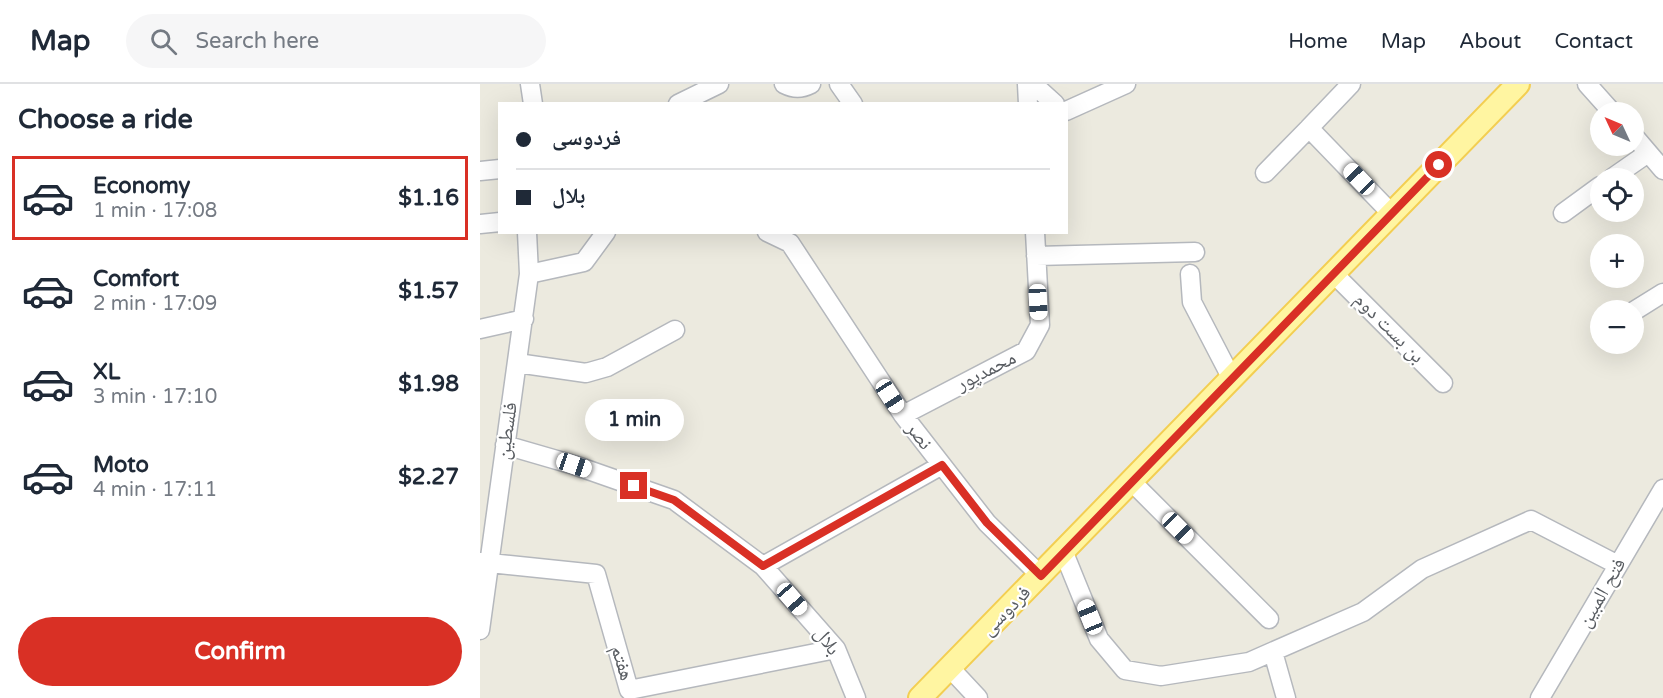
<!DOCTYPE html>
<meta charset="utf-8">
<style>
:root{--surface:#fff;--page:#f6f6f7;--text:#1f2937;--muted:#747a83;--line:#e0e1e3;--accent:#d93025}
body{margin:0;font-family:"Varela Round","Noto Naskh Arabic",sans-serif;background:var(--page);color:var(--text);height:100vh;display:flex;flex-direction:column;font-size:22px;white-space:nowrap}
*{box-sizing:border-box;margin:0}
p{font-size:20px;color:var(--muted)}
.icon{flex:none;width:33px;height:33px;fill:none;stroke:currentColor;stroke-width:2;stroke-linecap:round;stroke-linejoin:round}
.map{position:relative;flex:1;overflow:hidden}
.details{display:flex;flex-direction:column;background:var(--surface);width:480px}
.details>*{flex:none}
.banner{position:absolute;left:18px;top:18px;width:570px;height:132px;border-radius:0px;box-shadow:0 6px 24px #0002;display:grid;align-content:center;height:132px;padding:0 18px;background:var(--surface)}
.needle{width:39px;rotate:314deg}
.fabs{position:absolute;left:1110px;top:18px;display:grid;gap:12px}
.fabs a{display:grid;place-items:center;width:54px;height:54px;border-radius:50%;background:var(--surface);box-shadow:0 6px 24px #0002;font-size:30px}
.end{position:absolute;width:27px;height:27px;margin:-14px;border:8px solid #d93025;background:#fff;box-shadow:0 0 0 3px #fff}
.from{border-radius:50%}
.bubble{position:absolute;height:42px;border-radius:21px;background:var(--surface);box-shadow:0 6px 24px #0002;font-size:20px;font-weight:800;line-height:42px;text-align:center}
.car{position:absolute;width:18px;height:36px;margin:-18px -9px;border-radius:8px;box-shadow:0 0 4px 2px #0007;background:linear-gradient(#fff 24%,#345 0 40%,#fff 0 76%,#345 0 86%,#fff 0)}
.banner b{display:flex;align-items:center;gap:21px;height:57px;font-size:22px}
.banner b+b{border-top:2px solid var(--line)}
.banner i{width:15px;height:15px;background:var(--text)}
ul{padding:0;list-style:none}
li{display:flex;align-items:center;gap:18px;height:84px;margin:0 12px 9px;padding:0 6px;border:3px solid transparent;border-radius:0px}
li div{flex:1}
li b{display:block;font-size:22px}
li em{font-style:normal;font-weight:800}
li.selected{border-color:var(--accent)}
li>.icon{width:54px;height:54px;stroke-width:1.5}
h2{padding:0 18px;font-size:27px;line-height:72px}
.cta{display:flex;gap:12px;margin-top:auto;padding:12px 18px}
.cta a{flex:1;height:69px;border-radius:36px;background:var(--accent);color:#fff;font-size:24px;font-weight:800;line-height:69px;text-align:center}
header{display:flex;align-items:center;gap:36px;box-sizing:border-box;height:84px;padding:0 30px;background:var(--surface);border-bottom:2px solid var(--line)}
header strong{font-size:28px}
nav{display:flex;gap:33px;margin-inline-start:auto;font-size:21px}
.search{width:420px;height:54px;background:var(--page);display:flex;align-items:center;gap:15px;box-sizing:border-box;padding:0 21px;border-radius:33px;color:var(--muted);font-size:22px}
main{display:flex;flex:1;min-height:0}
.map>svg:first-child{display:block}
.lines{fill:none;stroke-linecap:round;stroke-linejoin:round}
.minor-casing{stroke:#b5b8bd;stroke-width:21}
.major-casing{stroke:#f3ce52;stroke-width:26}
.minor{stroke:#fff;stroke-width:18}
.major{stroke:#fff5a1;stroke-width:22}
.route{stroke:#d93025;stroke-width:8}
.labels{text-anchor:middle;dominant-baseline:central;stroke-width:4.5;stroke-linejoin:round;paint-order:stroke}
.street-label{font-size:20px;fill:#585c61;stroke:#fff}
</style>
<header>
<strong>Map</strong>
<div class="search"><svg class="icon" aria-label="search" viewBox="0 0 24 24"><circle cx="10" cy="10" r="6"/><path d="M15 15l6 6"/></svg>Search here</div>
<nav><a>Home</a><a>Map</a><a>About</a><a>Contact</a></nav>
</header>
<main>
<section class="details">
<h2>Choose a ride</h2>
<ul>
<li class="selected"><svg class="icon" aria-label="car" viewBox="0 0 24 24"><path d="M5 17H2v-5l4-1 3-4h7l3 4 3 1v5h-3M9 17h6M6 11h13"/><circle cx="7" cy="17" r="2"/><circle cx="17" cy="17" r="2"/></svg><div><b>Economy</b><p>1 min · 17:08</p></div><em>$1.16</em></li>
<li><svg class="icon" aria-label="car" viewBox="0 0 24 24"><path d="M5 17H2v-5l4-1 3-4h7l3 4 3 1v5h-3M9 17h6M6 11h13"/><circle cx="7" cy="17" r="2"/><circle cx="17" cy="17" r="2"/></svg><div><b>Comfort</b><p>2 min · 17:09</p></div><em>$1.57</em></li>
<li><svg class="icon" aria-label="car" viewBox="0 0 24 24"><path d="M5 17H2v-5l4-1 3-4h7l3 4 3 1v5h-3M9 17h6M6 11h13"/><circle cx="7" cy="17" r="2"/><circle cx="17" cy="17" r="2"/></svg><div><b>XL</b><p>3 min · 17:10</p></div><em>$1.98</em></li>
<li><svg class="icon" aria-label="car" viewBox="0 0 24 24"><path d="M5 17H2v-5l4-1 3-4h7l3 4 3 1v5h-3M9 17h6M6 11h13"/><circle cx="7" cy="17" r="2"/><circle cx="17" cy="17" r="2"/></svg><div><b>Moto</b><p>4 min · 17:11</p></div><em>$2.27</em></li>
</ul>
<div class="cta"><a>Confirm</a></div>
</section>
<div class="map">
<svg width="1183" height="614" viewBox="0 0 1183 614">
<rect width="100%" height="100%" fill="#eceadf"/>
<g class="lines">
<defs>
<path id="minor" d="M50 0 53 20
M304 0C314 5 321 5 331 0
M359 0 373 20
M547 0 548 20
M553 0 575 20
M1107 0 1132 28
M198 20 239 0
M586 27 646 0
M829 44 871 0
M1154 52 1183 86
M0 87 20 85
M785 89 829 44 912 130
M1132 94 1168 69
M1083 129 1120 102
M0 140 20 138
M287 148 310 159 423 331 507 439 561 492
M556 172 715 168
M49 190 104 178 126 148
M710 190 712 218 752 295
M854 190 963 299
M1154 227 1183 209
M0 245 44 235
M37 279 106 289 127 283 195 246
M423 331 546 267 560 241 555 148
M25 361 94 381 194 416 283 482 356 565 376 614
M652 398 789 535
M584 469 619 555 645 586 681 592 769 578 883 528 942 485 1051 436 1138 481
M0 478 116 490 149 606 356 565
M283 482 462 381
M0 546 49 190 47 148
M793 568 806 614
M470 584 498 614
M1060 614 1183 405"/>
<path id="major" d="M440 614 1038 0"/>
</defs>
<use href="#minor" class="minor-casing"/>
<use href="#major" class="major-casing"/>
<use href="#minor" class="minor"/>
<use href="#major" class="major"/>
</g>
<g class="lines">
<path class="route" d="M154 402 194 416 283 482 462 381 507 439 561 492 959 81"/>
</g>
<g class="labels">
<g class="street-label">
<text transform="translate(909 244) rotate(45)">بن بست دوم</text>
<text transform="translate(506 287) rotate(-27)">محمدپور</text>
<text transform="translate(27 347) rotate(-82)">فلسطین</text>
<text transform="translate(439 352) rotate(52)">نصر</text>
<text transform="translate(1122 509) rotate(-60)">فتح المبین</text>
<text transform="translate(526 527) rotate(-45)">فردوسی</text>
<text transform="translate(347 557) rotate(54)">بلال</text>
<text transform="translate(142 579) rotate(73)">هفتم</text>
</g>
</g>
</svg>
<div class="fabs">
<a><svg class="needle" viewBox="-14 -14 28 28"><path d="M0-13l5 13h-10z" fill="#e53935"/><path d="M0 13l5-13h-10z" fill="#747a83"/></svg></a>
<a><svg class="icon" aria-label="locate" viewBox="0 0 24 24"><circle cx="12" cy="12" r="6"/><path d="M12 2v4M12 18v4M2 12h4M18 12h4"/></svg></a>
<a>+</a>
<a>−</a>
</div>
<i class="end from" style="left:959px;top:81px"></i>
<i class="end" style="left:154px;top:402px"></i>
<div class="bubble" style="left:105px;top:315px;width:99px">1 min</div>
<i class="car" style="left:879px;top:95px;rotate:316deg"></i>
<i class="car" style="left:558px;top:218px;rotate:177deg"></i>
<i class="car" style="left:410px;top:312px;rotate:147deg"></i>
<i class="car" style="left:94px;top:381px;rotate:109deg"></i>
<i class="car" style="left:698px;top:444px;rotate:135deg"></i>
<i class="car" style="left:312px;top:515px;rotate:139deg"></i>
<i class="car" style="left:610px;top:533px;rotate:338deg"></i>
<div class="banner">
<b><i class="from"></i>فردوسی</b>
<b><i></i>بلال</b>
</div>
</div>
</main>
